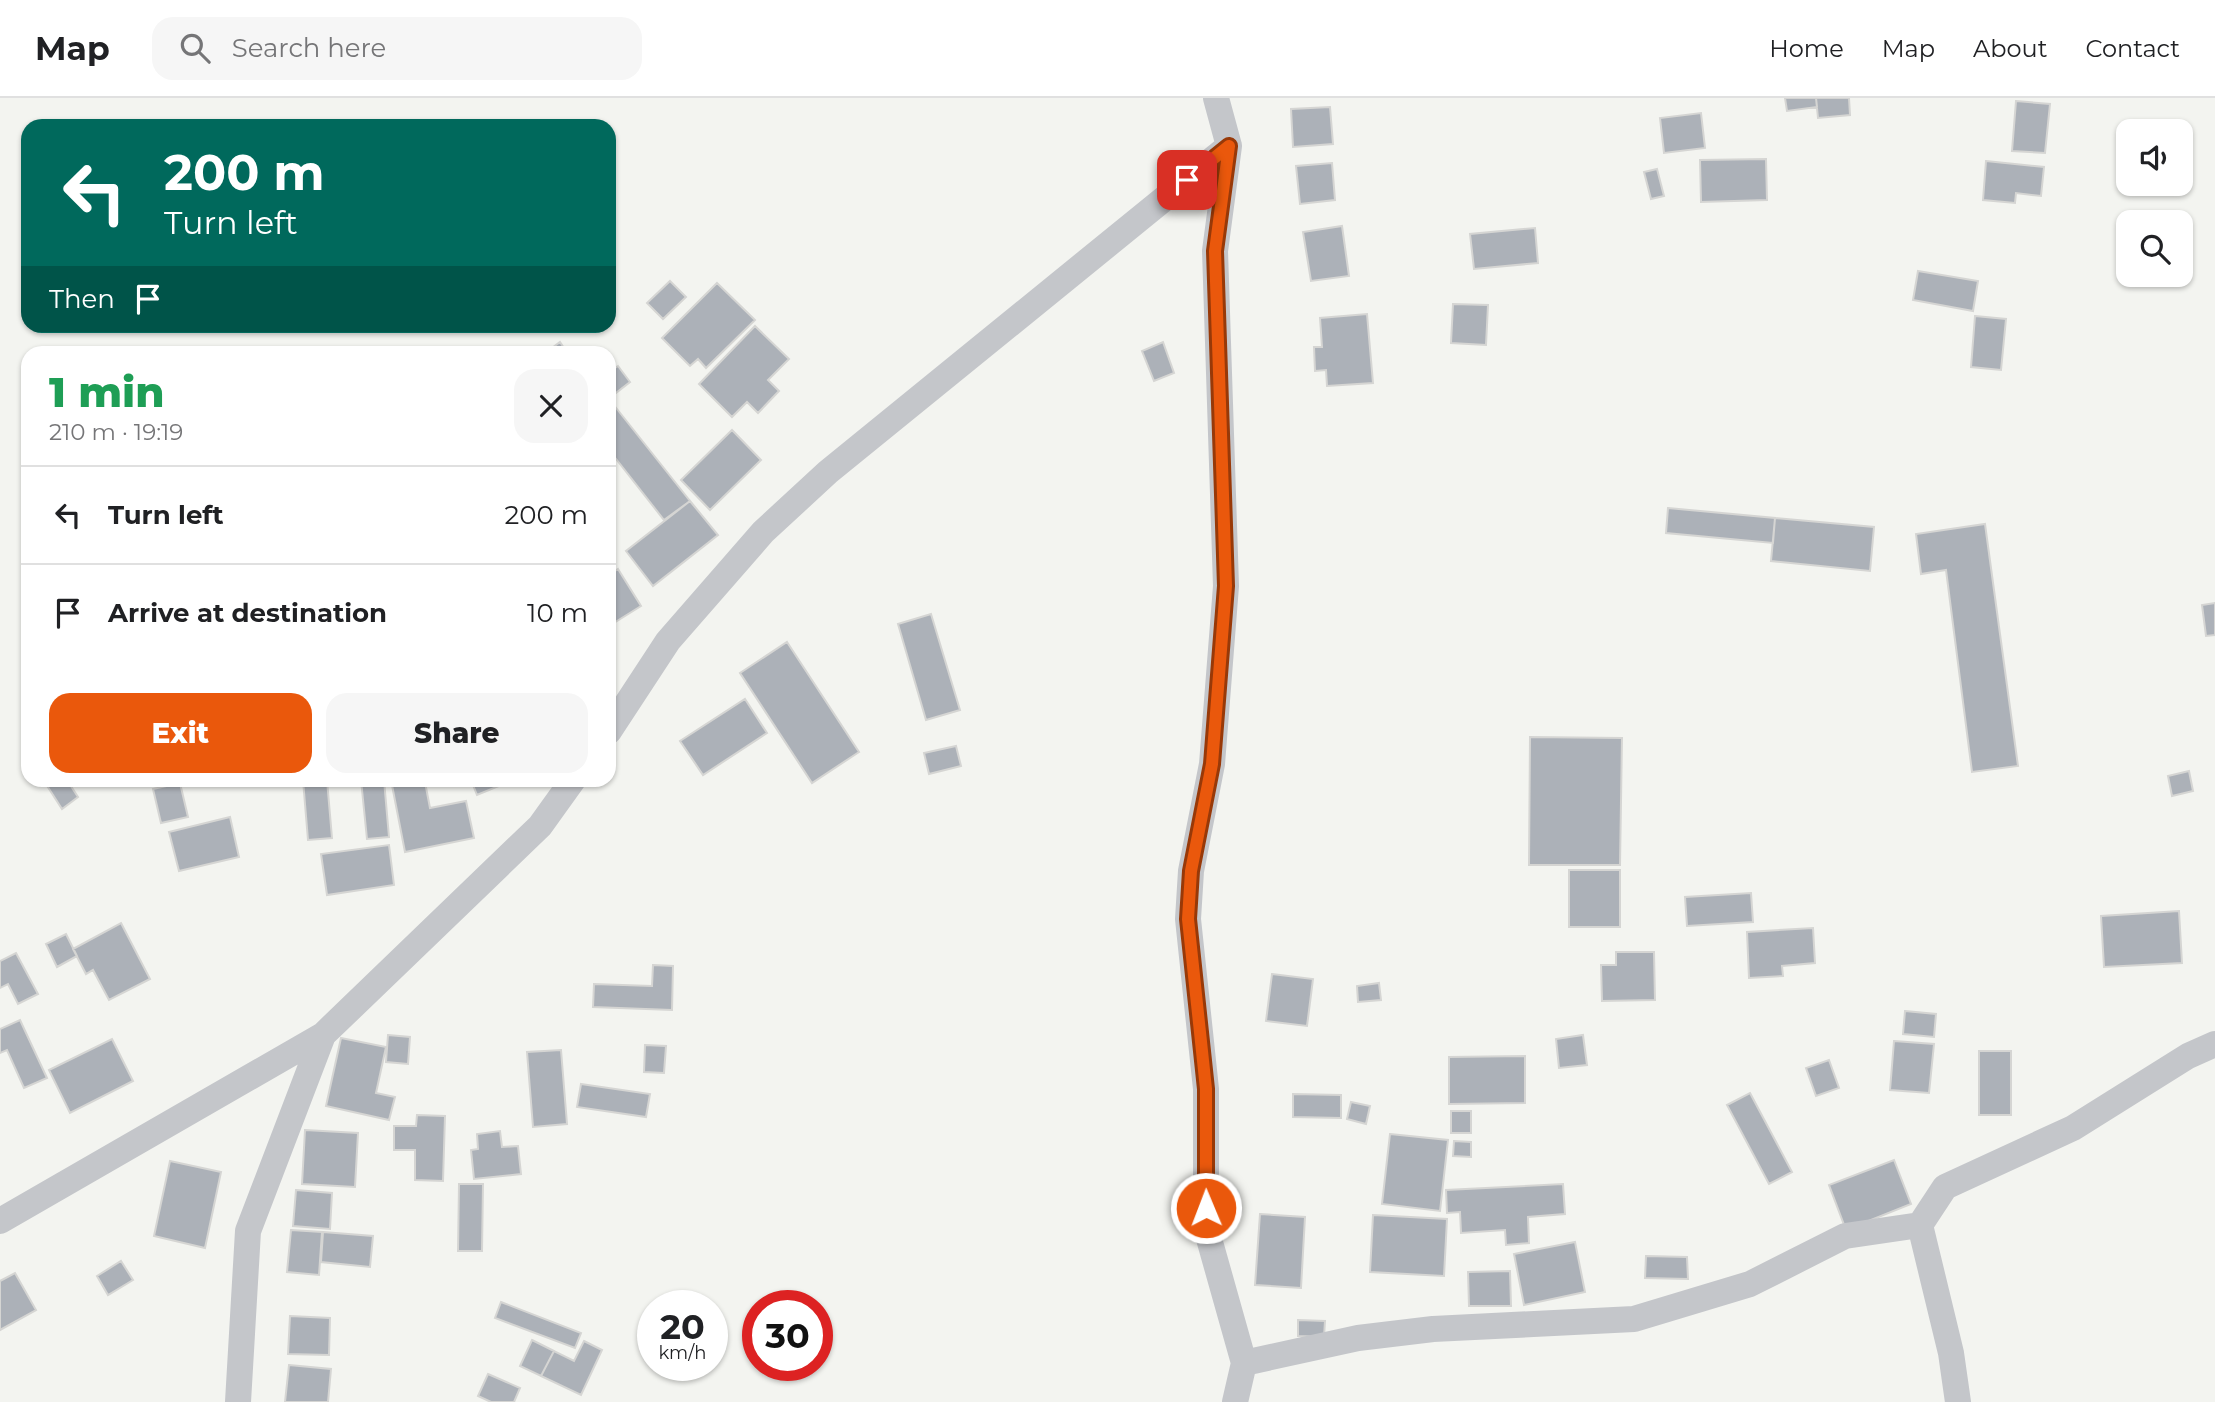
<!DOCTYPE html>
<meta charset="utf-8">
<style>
:root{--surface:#fff;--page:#f6f6f6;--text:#202124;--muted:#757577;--line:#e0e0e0;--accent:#ea580c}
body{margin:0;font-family:Montserrat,sans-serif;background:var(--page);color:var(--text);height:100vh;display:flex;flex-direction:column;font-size:26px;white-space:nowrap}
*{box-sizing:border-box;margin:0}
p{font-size:23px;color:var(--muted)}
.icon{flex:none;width:38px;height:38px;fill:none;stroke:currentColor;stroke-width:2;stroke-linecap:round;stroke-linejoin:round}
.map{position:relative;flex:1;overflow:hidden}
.panel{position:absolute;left:21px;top:248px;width:595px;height:441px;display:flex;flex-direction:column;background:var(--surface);border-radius:21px;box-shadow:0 2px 5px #0004}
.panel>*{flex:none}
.guide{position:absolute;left:21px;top:21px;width:595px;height:214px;border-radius:21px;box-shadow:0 2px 5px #0004;background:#00695c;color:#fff;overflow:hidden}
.tools{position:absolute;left:2116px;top:21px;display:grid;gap:14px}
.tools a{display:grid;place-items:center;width:77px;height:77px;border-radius:14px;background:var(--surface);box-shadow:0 2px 5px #0004;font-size:35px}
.speed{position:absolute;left:637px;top:1192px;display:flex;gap:14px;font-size:35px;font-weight:700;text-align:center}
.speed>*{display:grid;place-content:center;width:91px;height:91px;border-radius:50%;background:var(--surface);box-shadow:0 2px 5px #0004;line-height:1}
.speed small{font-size:18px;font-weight:400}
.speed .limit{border:10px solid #d22;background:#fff;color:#111}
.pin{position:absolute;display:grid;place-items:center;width:60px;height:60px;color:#fff;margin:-30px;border-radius:14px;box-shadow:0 4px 10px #0006}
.me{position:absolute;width:77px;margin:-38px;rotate:359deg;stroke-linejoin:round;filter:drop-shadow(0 0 5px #0008)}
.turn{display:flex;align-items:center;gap:24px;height:147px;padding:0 28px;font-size:32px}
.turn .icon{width:91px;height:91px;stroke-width:2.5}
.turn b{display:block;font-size:49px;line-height:60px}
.then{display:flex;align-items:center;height:66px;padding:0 28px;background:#0003;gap:14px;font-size:26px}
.round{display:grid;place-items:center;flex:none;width:74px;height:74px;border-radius:21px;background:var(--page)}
.overview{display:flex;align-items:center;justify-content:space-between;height:119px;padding:0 28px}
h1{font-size:42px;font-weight:800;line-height:52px;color:#1e9e55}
.button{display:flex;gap:14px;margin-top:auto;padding:14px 28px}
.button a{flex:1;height:80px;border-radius:21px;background:var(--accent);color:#fff;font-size:28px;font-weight:800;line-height:80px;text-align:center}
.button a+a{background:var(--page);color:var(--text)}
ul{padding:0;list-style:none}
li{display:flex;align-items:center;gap:21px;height:98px;padding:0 28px;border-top:2px solid var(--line)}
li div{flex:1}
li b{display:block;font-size:26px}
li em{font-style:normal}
header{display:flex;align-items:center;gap:42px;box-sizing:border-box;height:98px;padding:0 35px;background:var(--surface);border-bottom:2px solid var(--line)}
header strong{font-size:33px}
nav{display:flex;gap:38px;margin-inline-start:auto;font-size:24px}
.search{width:490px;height:63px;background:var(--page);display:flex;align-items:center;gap:18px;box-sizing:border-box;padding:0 24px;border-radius:21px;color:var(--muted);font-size:26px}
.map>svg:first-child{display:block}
.building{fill:#acb1b8;stroke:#d5d5d3;stroke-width:2}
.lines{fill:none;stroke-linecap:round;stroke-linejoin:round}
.street{stroke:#c4c6ca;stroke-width:26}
.route-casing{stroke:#983908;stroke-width:18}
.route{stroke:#ea580c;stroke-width:12}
</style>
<header>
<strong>Map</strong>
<div class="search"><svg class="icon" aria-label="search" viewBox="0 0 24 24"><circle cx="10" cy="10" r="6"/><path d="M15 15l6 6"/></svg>Search here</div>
<nav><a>Home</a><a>Map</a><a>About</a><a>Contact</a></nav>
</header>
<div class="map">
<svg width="2215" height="1304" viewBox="0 0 2215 1304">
<rect width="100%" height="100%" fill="#f3f4f0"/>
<path class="building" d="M 1785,0 L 1816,0 L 1817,9 L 1787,13 Z
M 1816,0 L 1849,0 L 1850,17 L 1818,20 Z
M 2016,3 L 2050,6 L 2045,55 L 2012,53 Z
M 1330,9 L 1333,46 L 1293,49 L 1291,11 Z
M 1701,15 L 1705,50 L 1664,55 L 1660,20 Z
M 1766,61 L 1767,102 L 1701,104 L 1700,62 Z
M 1986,63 L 2044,69 L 2041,98 L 2016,95 L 2015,105 L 1983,102 Z
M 1332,65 L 1335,102 L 1300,106 L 1296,68 Z
M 1657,71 L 1664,98 L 1651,101 L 1644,74 Z
M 1342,128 L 1349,178 L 1311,183 L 1303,134 Z
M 1535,130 L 1538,165 L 1474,171 L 1470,136 Z
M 1918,173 L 1978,183 L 1973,213 L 1913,202 Z
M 670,183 L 686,199 L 663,221 L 647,205 Z
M 717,185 L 755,222 L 706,270 L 698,261 L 690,268 L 662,240 Z
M 1453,206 L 1488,207 L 1486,247 L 1451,245 Z
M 1367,216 L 1373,285 L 1327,288 L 1326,272 L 1315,273 L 1314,249 L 1322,249 L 1320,220 Z
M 1975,218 L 2006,221 L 2001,272 L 1971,269 Z
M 755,228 L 789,261 L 768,282 L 779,293 L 758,315 L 747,304 L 732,319 L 699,286 Z
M 560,244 L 568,256 L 544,256 Z
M 1163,244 L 1174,275 L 1154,283 L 1142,253 Z
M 618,268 L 630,284 L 612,298 L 609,294 L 609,274 Z
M 609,301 L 690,403 L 664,422 L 609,352 Z
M 732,332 L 761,362 L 710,412 L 681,382 Z
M 690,403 L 718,437 L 653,488 L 626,453 Z
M 1668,410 L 1775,420 L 1773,445 L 1666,435 Z
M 1775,420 L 1874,429 L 1870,473 L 1771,463 Z
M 1985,426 L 2018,668 L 1972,674 L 1946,472 L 1921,476 L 1916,436 Z
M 618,471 L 641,508 L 609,528 L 609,477 Z
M 2215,505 L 2215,537 L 2206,538 L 2202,507 Z
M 931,516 L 960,612 L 926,622 L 898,526 Z
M 787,544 L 859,654 L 812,685 L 740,575 Z
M 745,601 L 767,635 L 703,677 L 680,643 Z
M 1530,639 L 1622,640 L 1620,767 L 1529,767 Z
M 956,648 L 961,668 L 929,676 L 924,655 Z
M 2189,673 L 2193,693 L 2172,698 L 2168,678 Z
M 67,682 L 78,699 L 62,711 L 44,683 Z
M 303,682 L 327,682 L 332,740 L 308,742 Z
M 361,682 L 384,682 L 389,739 L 367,741 Z
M 391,682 L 425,684 L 430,710 L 466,703 L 474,740 L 405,754 Z
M 471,682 L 510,682 L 511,683 L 477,697 Z
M 180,685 L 188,719 L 161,725 L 153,691 Z
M 230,719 L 239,759 L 179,773 L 169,734 Z
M 389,747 L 394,787 L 327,797 L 321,756 Z
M 1569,772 L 1620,772 L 1620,829 L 1569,829 Z
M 1751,795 L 1753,824 L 1687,828 L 1685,799 Z
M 2179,813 L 2182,865 L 2104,869 L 2101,818 Z
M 121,825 L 150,881 L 109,902 L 93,872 L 86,876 L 73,851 Z
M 1813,830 L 1815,865 L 1782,868 L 1783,878 L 1749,880 L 1747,834 Z
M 66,836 L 77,858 L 57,869 L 46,846 Z
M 1616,854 L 1654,854 L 1655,902 L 1602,903 L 1601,867 L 1616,867 Z
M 16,855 L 38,896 L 18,906 L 8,886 L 0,890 L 0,863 Z
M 653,867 L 673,868 L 672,912 L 593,909 L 594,886 L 652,888 Z
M 1272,876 L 1313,881 L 1307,928 L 1266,923 Z
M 1379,885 L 1381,902 L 1358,904 L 1357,888 Z
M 1905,913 L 1936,916 L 1934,939 L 1903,936 Z
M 20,922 L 47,980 L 24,990 L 7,952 L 0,955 L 0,931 Z
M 388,937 L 410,939 L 408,966 L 386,964 Z
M 1583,937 L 1587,967 L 1559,970 L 1556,941 Z
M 341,940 L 386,949 L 376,995 L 395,999 L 389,1022 L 326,1008 Z
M 112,941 L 133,983 L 70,1015 L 49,972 Z
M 1894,943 L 1934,946 L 1929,995 L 1890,992 Z
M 645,947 L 666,948 L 664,975 L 644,974 Z
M 561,952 L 567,1026 L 533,1029 L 527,954 Z
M 1979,953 L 2011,953 L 2011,1017 L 1979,1017 Z
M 1525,958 L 1525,1005 L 1449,1006 L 1449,959 Z
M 1829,962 L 1839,990 L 1816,998 L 1806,970 Z
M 581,986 L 650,996 L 646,1019 L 577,1009 Z
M 1750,995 L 1792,1074 L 1769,1086 L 1727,1007 Z
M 1293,996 L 1341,997 L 1341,1020 L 1293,1019 Z
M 1351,1004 L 1370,1008 L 1366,1026 L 1347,1021 Z
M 1451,1013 L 1471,1013 L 1471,1035 L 1451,1035 Z
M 417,1017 L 445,1018 L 443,1083 L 415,1082 L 415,1052 L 394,1052 L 394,1028 L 416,1028 Z
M 305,1032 L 358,1035 L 355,1089 L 302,1086 Z
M 500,1033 L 502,1049 L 518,1048 L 521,1076 L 474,1081 L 471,1052 L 478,1051 L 477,1036 Z
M 1390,1036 L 1448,1042 L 1440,1113 L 1382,1106 Z
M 1454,1043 L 1471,1044 L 1471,1059 L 1453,1058 Z
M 1894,1062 L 1911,1106 L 1846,1132 L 1829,1087 Z
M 170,1063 L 221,1074 L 205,1150 L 154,1138 Z
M 459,1086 L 483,1086 L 482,1153 L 458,1153 Z
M 1563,1086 L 1565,1116 L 1528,1119 L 1529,1145 L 1506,1147 L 1505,1132 L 1461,1135 L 1460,1114 L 1447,1115 L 1446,1092 Z
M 296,1092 L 332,1095 L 330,1131 L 293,1128 Z
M 1260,1116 L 1305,1119 L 1301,1190 L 1255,1187 Z
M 1373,1117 L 1447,1121 L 1444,1178 L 1370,1174 Z
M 291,1132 L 322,1134 L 319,1177 L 287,1174 Z
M 323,1134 L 373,1138 L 370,1169 L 321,1164 Z
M 1575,1144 L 1585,1194 L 1524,1207 L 1514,1156 Z
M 1646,1158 L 1687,1159 L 1688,1181 L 1645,1180 Z
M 121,1163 L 133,1182 L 108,1197 L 97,1178 Z
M 1510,1173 L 1511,1208 L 1469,1208 L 1468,1174 Z
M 15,1175 L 36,1212 L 0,1232 L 0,1183 Z
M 501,1204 L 581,1235 L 575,1250 L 495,1220 Z
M 290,1218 L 330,1220 L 329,1257 L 288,1256 Z
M 1298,1222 L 1325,1223 L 1324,1239 L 1298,1238 Z
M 532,1242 L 554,1253 L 541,1278 L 520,1268 Z
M 584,1243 L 602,1252 L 581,1297 L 541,1278 L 554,1253 L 574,1263 Z
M 289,1267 L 331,1271 L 328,1304 L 285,1304 Z
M 488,1276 L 520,1290 L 514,1304 L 491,1304 L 478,1298 Z"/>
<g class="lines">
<path class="street" d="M 1216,0 L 1229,48 L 1215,153 L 1226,488 L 1212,666 L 1191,773 L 1188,821 L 1206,991 L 1206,1130 L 1244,1265 L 1235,1304
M 609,633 L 668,543 L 763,434 L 828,374 L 1229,48
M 0,1123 L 323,937
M 1920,1127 L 1951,1255 L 1958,1304
M 1244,1265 L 1358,1240 L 1433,1231 L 1634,1221 L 1750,1186 L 1845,1138 L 1920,1127 L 1945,1089 L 2073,1030 L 2188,958 L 2215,946
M 238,1304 L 248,1133 L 323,937 L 540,728 L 573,682"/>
</g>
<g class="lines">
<defs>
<path id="route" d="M 1187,82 L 1229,48 L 1215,153 L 1226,488 L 1212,666 L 1191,773 L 1188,821 L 1206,991 L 1206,1110"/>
</defs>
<use href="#route" class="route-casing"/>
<use href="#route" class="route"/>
</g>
</svg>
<div class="tools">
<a><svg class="icon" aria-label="sound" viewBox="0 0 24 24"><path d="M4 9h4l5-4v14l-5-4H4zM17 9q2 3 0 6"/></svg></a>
<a><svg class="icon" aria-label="search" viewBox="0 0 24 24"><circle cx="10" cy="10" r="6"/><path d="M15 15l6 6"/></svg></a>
</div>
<div class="speed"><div>20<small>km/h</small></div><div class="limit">30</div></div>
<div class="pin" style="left:1187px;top:82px;background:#d93025"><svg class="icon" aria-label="arrive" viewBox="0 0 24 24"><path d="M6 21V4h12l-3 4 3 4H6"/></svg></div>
<svg class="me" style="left:1206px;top:1110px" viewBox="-20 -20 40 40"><circle r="17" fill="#ea580c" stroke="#fff" stroke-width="3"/><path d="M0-11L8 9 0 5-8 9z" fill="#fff"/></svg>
<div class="guide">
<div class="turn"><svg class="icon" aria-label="left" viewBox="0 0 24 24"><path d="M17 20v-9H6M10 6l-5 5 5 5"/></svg><div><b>200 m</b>Turn left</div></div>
<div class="then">Then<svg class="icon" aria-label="arrive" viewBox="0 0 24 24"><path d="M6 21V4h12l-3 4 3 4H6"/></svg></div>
</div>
<section class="panel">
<div class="overview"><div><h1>1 min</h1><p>210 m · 19:19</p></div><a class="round"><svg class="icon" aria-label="close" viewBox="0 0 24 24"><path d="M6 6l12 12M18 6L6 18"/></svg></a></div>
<ul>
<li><svg class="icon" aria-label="left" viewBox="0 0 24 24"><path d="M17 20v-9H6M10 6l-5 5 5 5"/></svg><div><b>Turn left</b></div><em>200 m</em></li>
<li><svg class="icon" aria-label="arrive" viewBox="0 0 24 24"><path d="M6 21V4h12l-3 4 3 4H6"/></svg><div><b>Arrive at destination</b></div><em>10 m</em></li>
</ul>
<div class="button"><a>Exit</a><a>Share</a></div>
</section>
</div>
